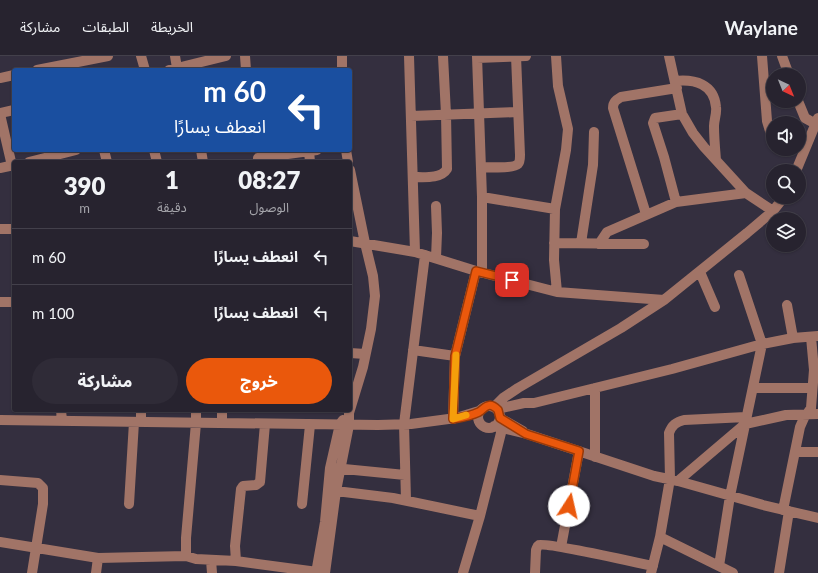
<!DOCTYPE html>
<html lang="ar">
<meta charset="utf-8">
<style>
:root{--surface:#27232f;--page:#2f2b37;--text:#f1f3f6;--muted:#a4a4aa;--line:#43404b;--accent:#ea580c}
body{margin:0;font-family:Lato,"Noto Sans Arabic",sans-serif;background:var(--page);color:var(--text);direction:rtl;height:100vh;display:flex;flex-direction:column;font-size:15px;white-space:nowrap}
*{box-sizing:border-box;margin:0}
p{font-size:13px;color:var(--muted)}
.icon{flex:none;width:22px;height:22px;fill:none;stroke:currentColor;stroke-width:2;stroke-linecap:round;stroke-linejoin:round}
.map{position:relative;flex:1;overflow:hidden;direction:ltr}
.sheet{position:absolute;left:12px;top:104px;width:340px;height:252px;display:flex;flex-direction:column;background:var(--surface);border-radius:4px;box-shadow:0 1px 3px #0004,0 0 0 1px var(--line);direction:rtl}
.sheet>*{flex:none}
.hud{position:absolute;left:12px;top:12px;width:340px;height:84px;border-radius:4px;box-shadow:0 1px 3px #0004,0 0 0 1px var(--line);direction:rtl;background:#1a4fa0;color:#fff;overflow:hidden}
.needle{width:26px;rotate:137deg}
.controls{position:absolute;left:766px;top:12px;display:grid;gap:8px}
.controls a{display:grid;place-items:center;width:40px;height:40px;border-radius:50%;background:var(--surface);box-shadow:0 1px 3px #0004,0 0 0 1px var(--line);font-size:20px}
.pin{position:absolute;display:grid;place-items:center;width:34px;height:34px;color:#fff;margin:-17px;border-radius:8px;box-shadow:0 2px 6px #0006}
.me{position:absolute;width:44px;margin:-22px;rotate:10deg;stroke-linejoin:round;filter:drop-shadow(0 0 3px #0008)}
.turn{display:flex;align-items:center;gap:14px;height:84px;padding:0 20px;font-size:18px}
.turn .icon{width:52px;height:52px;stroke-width:2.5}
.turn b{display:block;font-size:28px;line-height:34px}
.eta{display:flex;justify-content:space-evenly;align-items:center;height:68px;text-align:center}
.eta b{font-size:24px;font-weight:800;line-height:28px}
.button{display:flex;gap:8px;margin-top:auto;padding:8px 20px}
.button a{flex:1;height:46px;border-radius:24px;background:var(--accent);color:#fff;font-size:16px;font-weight:800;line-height:46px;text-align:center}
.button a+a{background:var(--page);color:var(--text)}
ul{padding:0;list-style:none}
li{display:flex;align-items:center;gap:12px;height:56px;padding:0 20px;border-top:1px solid var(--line)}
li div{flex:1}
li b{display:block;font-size:15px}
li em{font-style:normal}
header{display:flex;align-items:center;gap:24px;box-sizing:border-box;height:56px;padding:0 20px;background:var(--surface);border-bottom:1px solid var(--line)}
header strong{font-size:19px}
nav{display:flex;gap:22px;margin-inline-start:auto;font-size:14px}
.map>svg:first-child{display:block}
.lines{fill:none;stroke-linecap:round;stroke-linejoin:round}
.minor{stroke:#a17467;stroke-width:10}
.route-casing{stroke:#983908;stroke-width:10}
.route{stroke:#ea580c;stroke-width:7}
.slow{stroke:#f59e0b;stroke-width:7}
</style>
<header>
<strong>Waylane</strong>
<nav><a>الخريطة</a><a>الطبقات</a><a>مشاركة</a></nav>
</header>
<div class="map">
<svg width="818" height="517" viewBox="0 0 818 517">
<rect width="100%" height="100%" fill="#342f3f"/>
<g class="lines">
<path class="minor" d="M 141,0 L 145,14
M 175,0 L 177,12
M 245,0 L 246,14
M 409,0 L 415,196
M 477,0 L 482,141 L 482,217
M 556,0 L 558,30 L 568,73 L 566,94 L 555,153 L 554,204 L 557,236
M 669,0 L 682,58 L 693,77 L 704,91 L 746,137 L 773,155
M 762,0 L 767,65 L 770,75 L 773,76
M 782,0 L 789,19
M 477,2 L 526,0
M 37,14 L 108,0
M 169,14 L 226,0
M 342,14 L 342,0
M 0,22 L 14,19
M 675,25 C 695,23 714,28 716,51 C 717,57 714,64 714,70 C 714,81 715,92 716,104
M 798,45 L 805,62 L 816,68
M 0,57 L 14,54
M 0,58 L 12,110
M 411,60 L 518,56
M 799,82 L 809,84
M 104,94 L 107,106
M 154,94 L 157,106
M 201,94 L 203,106
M 346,94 L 348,106
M 309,95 L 310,106
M 258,102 L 317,94
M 29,106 L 76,94
M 481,111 C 488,111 513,113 518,108 C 520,106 520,102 520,99 L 516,0
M 0,112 L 14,109
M 796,115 L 818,62
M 413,121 C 424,121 441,123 447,113 L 446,58 L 443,0
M 482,141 L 555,153
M 676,146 L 664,101 L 653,67 L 655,62 L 682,58
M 436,150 L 437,177 L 436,202
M 646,158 L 613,52 C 613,46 616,44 621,41 L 677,32
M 0,173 L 14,173
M 350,185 L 415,196 L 476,215 L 557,236 L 664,244
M 554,187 L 644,188
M 581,187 L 593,109 L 594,76
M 599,188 L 607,176 L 676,146 L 746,137
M 700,216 L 715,251
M 0,246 L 14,246
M 787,249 L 793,282
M 413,294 L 455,300
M 350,297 L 365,298
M 753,332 L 812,332
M478 361a11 11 0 1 1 22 0a11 11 0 1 1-22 0Z
M 494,351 L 503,342 L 518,332 L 621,272 L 664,244 L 747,177 L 773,155 L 784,141
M 497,353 L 524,347 L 534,347 L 672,313 L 762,288 L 793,282 L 818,280
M 61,354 L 62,365
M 141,354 L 141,366
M 222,354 L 222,367
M 500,362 L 523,375
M 453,363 L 455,300 L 476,215
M 0,364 L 378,369 L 411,368 L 456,362 L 479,355
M 494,370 L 527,378 L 654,420 L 678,425 L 763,449 L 818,462
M 796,396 L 818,396
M 595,401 L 595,332
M 334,412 L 405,419
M 0,424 L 38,427 L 43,432 L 43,448 L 32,517
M 678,425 L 745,368 L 786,359 L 818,358
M 336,435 L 393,442 L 480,460 L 502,373
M 406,444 L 404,368 L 425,199
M 129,448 L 134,366
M 302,448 L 310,369
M 783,454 L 800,371 L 804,362 L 811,352 L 814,314 L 811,281
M 660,481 L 733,517
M 0,486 L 98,502 L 186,500 L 196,503 L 236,505 L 325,517
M 561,491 L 579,395
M 186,500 L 186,482 L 196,367 L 196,354
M 211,504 L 212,517
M 236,505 L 235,490 L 241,433 L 243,430 L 256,429 L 260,426 L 265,368
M 719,510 L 730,440 L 762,288 L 739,219
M 96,517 L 98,502
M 316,517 L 325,466 L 330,412 L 340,368 L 343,364
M 325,517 L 336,435 L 349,369 L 349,357 L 363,311 L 371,273 L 375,240 L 373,220 L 365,187 L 350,114
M 463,517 L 480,460
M 535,517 L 536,494 C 537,492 537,490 539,489 C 547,486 638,507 653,510
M 651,517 L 660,481 L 670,423 L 669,377 C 672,369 676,366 684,364 L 746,361
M 779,517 L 789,455"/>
</g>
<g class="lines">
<defs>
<path id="route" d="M 512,224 L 476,215 L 455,300 L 453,363 C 459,362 473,359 479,356 C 486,351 489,345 498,354 L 500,362 L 526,378 L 579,395 L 569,450"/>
</defs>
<use href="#route" class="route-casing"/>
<use href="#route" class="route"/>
<path class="slow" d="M 456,299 L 453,363 L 466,359"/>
</g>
</svg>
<div class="controls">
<a><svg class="needle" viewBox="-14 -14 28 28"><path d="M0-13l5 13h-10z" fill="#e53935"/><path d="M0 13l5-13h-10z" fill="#a4a4aa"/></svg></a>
<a><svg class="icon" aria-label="sound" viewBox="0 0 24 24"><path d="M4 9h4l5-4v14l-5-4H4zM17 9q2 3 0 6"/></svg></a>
<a><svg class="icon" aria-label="search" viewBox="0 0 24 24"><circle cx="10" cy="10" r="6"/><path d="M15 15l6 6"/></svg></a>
<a><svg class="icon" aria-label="layers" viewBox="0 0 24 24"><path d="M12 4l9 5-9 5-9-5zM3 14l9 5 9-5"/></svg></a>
</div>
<div class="pin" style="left:512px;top:224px;background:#d93025"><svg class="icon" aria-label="arrive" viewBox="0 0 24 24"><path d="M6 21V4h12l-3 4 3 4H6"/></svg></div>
<svg class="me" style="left:569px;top:450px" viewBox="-20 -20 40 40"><circle r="19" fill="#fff"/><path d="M0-13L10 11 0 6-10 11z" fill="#ea580c"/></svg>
<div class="hud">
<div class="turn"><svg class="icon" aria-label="left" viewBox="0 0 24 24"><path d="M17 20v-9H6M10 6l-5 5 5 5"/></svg><div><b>60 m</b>انعطف يسارًا</div></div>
</div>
<section class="sheet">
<div class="eta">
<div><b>08:27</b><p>الوصول</p></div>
<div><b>1</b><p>دقيقة</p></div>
<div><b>390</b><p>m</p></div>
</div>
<ul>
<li><svg class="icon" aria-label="left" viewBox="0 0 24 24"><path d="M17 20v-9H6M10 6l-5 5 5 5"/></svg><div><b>انعطف يسارًا</b></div><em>60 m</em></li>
<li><svg class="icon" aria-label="left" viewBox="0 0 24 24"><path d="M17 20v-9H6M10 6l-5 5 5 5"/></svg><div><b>انعطف يسارًا</b></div><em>100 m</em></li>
</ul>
<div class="button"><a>خروج</a><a>مشاركة</a></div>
</section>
</div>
